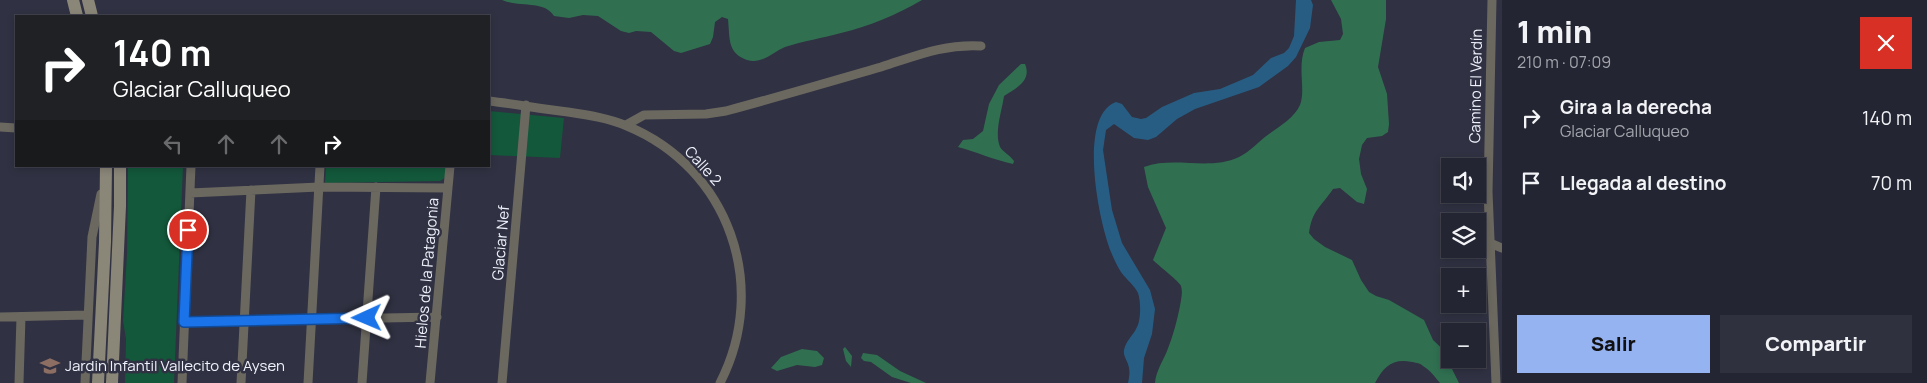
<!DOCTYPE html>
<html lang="es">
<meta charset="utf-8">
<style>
:root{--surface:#242532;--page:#30313e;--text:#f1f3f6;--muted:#a3a5ac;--line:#41424d;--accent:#95b2f1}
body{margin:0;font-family:Manrope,sans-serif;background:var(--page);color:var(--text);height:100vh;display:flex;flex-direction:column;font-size:19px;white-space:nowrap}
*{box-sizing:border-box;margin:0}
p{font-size:16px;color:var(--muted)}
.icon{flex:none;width:28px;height:28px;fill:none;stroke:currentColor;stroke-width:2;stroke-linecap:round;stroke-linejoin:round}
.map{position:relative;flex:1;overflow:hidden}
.sheet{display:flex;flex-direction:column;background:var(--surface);width:425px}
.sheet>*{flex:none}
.hud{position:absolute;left:15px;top:15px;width:475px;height:152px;border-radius:0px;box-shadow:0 2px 8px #0003,0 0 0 1px var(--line);background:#202124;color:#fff;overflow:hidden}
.fabs{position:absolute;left:1441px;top:158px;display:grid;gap:10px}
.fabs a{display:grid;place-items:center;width:45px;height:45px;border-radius:0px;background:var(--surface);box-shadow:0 2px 8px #0003,0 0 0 1px var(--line);font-size:25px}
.pin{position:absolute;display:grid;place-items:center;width:42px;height:42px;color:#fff;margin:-21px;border:2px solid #fff;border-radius:50%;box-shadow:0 1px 5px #0007}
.me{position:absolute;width:55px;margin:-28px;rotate:269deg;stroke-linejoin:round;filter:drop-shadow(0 0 4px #0008)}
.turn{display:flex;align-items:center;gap:18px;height:105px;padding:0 15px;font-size:22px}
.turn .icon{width:65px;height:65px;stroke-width:2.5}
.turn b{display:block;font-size:35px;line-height:42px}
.lanes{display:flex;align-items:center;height:48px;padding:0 15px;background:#0003;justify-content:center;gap:25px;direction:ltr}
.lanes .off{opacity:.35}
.round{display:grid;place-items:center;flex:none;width:52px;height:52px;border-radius:0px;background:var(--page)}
.overview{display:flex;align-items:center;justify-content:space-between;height:85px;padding:0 15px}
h1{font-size:30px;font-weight:800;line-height:38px}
.action{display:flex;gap:10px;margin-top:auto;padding:10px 15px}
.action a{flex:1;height:58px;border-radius:0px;background:var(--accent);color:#111;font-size:20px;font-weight:800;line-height:58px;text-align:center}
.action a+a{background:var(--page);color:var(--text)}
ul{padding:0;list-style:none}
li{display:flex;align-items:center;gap:15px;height:65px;padding:0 15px}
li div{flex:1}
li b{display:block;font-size:19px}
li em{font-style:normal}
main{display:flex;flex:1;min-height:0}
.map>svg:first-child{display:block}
.green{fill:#13583a}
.forest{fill:#307051}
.water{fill:#285d83}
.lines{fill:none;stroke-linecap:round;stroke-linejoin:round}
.street{stroke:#6b6860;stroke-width:9}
.secondary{stroke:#8a8678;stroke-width:12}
.route-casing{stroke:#114b97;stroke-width:12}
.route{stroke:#1a73e8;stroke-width:9}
.labels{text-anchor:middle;stroke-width:5;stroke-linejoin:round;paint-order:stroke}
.street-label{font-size:15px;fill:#eff1fc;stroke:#303142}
.poi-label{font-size:15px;fill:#eff1fc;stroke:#303142;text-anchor:start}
</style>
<main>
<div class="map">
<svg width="1502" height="383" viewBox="0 0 1502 383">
<rect width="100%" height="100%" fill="#303142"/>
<path class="green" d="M 489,111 L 564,118 L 560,158 L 489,155 Z
M 128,166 L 183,166 L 174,383 L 125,383 L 126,339 L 123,321 L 127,254 Z
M 326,166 L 447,166 L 446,177 L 440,181 L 325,183 Z"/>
<path class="forest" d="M 502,0 L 922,0 C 896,15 870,26 841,33 C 823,38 803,41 785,47 C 773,52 761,65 747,60 C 727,53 730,38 728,19 L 722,17 L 715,22 L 713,37 L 710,44 L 681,53 L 674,51 L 651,32 L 636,31 L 629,33 L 621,31 L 598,16 L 583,15 L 569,18 L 554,16 C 544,0 520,8 502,0 Z
M 1331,0 L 1386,0 L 1386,19 L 1378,67 L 1387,94 L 1389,124 L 1388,132 L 1382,136 L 1367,138 L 1362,145 L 1359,159 L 1361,174 L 1367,189 L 1364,204 L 1357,202 L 1340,188 L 1333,189 C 1321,207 1312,210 1309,233 L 1314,239 L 1325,247 L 1352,260 L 1361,280 L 1369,292 L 1376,296 L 1389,300 L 1424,320 L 1433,340 L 1449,355 L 1452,369 L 1459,383 L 1440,383 C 1435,377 1430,370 1423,366 C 1420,363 1417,363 1412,362 C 1393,358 1384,366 1375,383 L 1155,383 C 1156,371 1163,361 1167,351 C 1173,336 1177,321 1180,306 C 1181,300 1183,292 1181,286 C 1180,282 1159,266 1153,260 L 1166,228 L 1148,187 L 1144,167 C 1174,156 1210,171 1239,157 C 1250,152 1259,141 1269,134 C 1279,127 1295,117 1300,105 C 1306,89 1297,68 1305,48 L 1319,42 L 1340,40 L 1343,34 L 1341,19 Z
M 1021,64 L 1025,64 C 1032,81 1016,88 1004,96 C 1002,111 994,132 1000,147 C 1003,152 1010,155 1014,161 L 1013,164 C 994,160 977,152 958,147 L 963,140 L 973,139 L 983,131 L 989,104 L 999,85 Z
M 845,347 L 852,356 L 851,367 L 846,361 L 843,349 Z
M 802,349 L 817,351 L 824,358 L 822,365 L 815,367 L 797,365 L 777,371 L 771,368 L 781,357 Z
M 863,353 L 877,355 L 900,371 L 926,383 L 911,383 L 892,377 L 871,362 L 864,361 L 861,358 Z"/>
<path class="water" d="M 1296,0 L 1311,0 L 1313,5 L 1310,28 L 1296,57 L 1288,66 L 1259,87 L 1195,109 L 1177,119 L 1156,137 L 1148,140 L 1134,138 L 1114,124 L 1106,130 L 1103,150 L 1112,210 L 1122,243 L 1150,290 L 1155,309 L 1152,334 L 1144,358 L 1142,383 L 1128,383 C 1129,378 1130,373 1129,368 C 1128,361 1123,357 1124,350 C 1126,340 1133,336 1137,327 C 1141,320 1141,301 1138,293 C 1135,286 1126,279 1121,272 C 1117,266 1114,259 1111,252 C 1099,223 1077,116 1116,102 L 1122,104 L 1132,117 L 1141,119 L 1146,118 L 1162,107 L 1194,93 L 1220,89 L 1253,75 L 1271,58 L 1284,53 L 1289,48 L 1294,36 Z"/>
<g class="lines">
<path class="street" d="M 1492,0 L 1488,192 L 1496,383
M 489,101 C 515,104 541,109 568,112 C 588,115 608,118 627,126 C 729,168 770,286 720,383
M 626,125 L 644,115 L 706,114 L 726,111 C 778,97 829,82 881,67 C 916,56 942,44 981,46
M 0,127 L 16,128
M 190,193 L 319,187 L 448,188
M 1490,243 L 1502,248
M 0,317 L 88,315
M 184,322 L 437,317
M 19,383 L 21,317
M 85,383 L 92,237 L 101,194
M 182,383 L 191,166
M 241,383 L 251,190
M 308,383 L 320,166
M 362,383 L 376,187
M 430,383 L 450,166
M 502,383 L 526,105"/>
<path class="secondary" d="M 73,0 L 77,16
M 88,0 L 92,16
M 98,383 L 105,242 L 106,166
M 112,383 L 120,206 L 120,166"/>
</g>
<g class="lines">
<defs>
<path id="route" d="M 188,230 L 184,322 L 367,318"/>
</defs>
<use href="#route" class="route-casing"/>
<use href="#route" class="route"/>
</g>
<defs>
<symbol id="school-bare" viewBox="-9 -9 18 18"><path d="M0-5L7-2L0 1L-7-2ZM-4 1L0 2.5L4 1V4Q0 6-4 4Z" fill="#8d6e63" stroke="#303142" stroke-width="2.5" paint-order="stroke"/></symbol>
</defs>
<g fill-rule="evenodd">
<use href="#school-bare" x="36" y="352" width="28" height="28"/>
</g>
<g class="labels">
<g class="street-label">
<text transform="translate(1476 86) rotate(-89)" y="5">Camino El Verdín</text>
<text transform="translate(703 166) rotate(48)" y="5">Calle 2</text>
<text transform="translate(501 243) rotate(-85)" y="5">Glaciar Nef</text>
<text transform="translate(427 273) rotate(-85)" y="5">Hielos de la Patagonia</text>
</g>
<g class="poi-label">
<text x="65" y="371">Jardin Infantil Vallecito de Aysen</text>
</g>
</g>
</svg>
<div class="fabs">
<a><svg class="icon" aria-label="sound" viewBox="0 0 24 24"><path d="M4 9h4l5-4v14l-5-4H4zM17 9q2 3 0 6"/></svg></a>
<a><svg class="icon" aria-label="layers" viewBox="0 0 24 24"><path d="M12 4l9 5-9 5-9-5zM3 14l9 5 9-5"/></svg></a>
<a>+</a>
<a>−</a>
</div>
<div class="pin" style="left:188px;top:230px;background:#d93025"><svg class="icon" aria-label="arrive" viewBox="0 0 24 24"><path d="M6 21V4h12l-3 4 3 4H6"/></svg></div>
<svg class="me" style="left:367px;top:318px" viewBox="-20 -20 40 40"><path d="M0-17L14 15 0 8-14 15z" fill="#1a73e8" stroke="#fff" stroke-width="4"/></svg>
<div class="hud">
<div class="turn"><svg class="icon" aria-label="right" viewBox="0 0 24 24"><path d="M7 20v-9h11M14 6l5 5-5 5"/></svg><div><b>140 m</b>Glaciar Calluqueo</div></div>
<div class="lanes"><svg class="icon off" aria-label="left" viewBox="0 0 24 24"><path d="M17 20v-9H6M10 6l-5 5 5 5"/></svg><svg class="icon off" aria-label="ahead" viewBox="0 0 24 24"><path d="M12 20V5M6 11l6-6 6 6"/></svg><svg class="icon off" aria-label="ahead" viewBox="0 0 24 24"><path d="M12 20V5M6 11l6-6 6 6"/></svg><svg class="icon" aria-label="right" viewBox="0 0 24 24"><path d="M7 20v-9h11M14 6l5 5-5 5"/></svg></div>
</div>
</div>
<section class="sheet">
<div class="overview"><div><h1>1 min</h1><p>210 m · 07:09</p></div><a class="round" style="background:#d93025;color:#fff"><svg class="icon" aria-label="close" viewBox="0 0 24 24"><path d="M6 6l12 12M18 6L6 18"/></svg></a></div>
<ul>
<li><svg class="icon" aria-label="right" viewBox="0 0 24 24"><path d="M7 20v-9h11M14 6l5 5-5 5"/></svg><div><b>Gira a la derecha</b><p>Glaciar Calluqueo</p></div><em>140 m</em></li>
<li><svg class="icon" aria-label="arrive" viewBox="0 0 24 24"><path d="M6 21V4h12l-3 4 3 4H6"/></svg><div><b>Llegada al destino</b></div><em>70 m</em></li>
</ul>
<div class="action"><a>Salir</a><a>Compartir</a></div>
</section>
</main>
